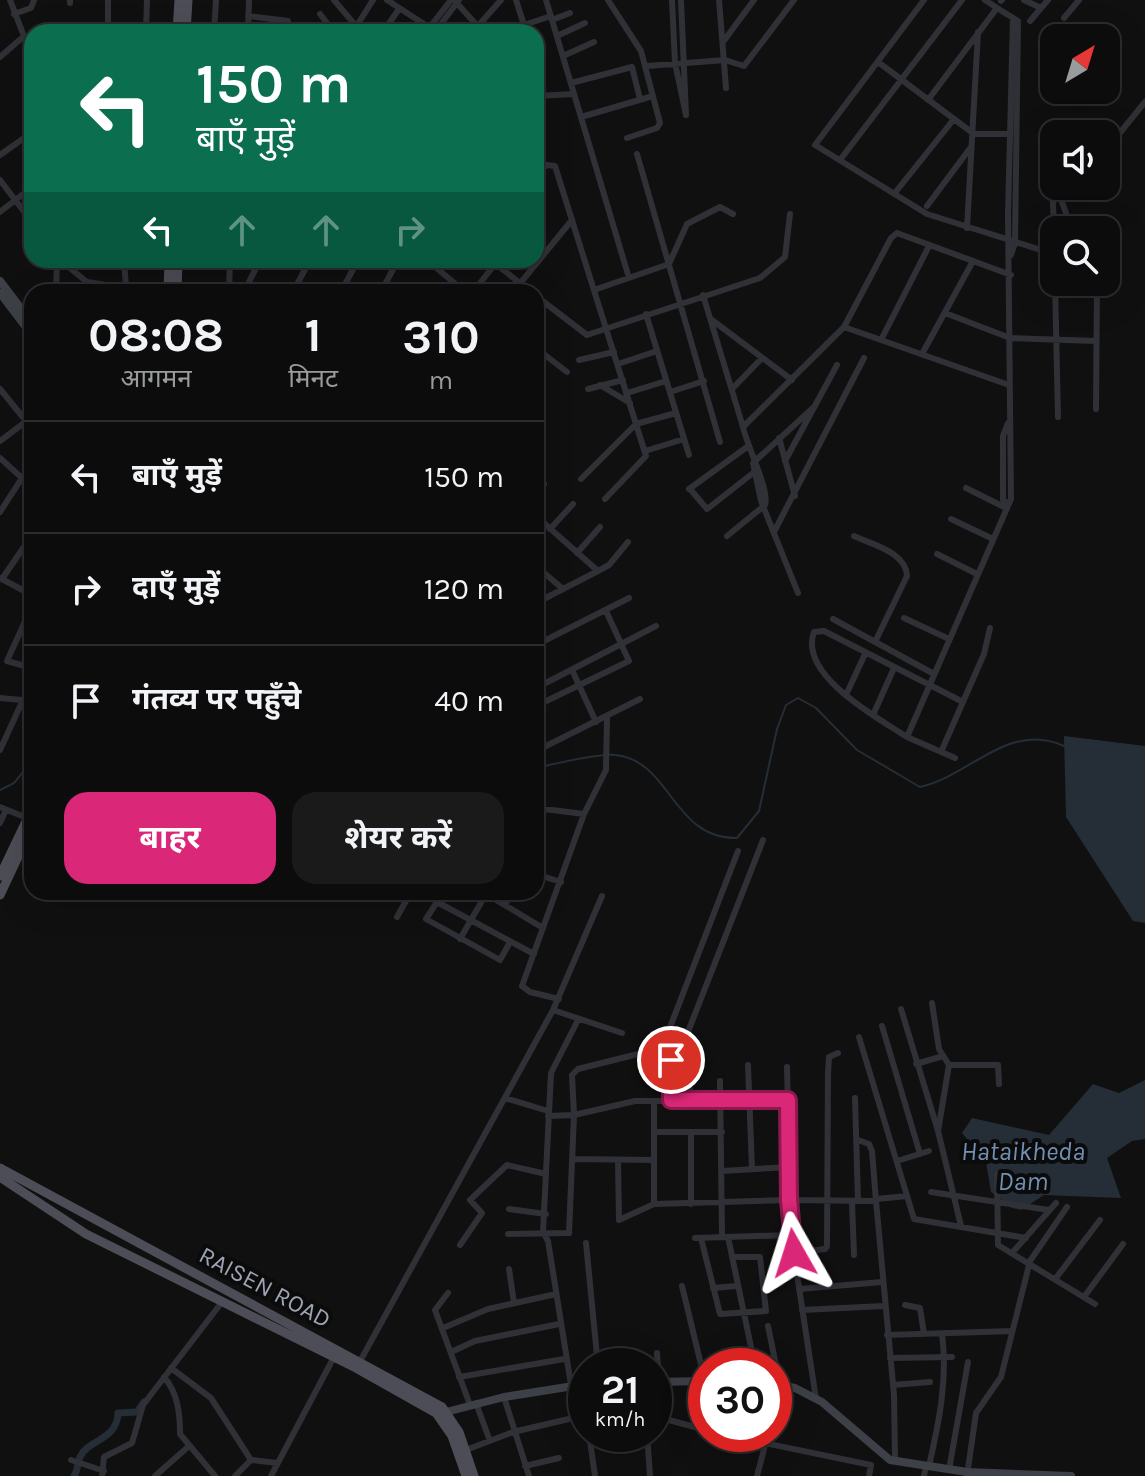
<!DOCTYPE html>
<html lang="hi">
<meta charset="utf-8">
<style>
:root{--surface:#0c0c0d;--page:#1a1a1b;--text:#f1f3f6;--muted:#9a9b9d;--line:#2c2c2e;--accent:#db2777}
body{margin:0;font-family:Karla,"Noto Sans Devanagari",sans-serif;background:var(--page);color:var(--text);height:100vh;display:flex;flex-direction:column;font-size:30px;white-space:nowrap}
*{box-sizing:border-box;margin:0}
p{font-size:26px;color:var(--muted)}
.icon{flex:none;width:44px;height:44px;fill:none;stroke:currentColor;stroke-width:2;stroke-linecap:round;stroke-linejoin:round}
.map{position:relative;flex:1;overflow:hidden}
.panel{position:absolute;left:24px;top:284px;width:520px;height:616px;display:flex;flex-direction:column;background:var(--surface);border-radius:24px;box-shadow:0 8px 32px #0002,0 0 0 2px var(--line)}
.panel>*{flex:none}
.top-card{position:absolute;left:24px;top:24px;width:520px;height:244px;border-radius:24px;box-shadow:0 8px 32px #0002,0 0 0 2px var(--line);background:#0b6e4f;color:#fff;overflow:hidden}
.needle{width:52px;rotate:38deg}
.fabs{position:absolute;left:1040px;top:24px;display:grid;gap:16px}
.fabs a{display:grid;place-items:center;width:80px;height:80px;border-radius:16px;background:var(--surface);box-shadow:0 8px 32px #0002,0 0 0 2px var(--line);font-size:40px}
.speed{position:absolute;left:568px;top:1348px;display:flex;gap:16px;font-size:40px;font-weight:700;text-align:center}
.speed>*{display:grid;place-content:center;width:104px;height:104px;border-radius:50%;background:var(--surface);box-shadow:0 8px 32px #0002,0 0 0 2px var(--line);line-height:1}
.speed small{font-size:20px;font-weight:400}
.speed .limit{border:12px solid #d22;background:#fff;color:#111}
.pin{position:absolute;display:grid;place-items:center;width:68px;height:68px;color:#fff;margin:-34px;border:4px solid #fff;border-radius:50%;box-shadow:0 2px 8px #0007}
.me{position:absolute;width:88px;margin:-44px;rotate:354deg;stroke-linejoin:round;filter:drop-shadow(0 0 6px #0008)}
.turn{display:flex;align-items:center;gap:28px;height:168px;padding:0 40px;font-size:36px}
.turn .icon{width:104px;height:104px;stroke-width:2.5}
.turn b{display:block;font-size:56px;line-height:68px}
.lanes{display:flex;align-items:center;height:76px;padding:0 40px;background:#0003;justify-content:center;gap:40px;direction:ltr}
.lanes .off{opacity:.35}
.eta{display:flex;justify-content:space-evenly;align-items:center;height:136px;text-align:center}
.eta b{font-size:48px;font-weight:700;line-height:56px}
.primary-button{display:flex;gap:16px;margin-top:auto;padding:16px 40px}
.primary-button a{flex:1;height:92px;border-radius:24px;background:var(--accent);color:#fff;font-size:32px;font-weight:700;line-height:92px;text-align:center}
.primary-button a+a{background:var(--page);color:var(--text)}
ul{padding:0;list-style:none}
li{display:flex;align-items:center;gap:24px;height:112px;padding:0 40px;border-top:2px solid var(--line)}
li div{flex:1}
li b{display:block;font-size:30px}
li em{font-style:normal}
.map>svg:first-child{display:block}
.water{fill:#252d36}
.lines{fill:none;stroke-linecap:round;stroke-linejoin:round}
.stream{stroke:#252d36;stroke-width:2}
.canal{stroke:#252d36;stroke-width:7}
.street{stroke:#303137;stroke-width:6}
.secondary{stroke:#3e4047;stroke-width:8}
.primary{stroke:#4c4d56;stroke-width:9}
.route-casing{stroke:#8e194d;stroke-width:20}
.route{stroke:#db2777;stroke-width:14}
.labels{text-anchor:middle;stroke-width:8;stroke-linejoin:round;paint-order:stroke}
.street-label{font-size:24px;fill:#9fa4b4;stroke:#0b0b0c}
.water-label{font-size:26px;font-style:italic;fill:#7290b3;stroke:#0b0b0c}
</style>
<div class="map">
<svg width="1145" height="1476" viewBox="0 0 1145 1476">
<rect width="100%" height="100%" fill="#101011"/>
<path class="water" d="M 1064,736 L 1145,746 L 1145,923 L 1133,921 L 1066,817 Z
M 1145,1080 L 1145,1139 L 1132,1141 L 1107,1158 L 1121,1198 L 1044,1195 L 1021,1210 L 1012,1208 L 991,1192 L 986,1162 L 962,1133 L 972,1118 L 1049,1135 L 1093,1084 L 1119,1093 Z"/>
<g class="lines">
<path class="stream" d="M 536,768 C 554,764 599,753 615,755 C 671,760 672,839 737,838 L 759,811 L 777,729 L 786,705 L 798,698 L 816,708 L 857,750 L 920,787 C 972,775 1008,721 1064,746
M 0,790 L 14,783 L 32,761"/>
<path class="canal" d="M 74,1476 C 79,1469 76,1464 80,1457 C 88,1439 117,1441 118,1413 L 137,1412 L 144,1402"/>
<path class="street" d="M 10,0 L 32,57
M 108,0 L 108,32
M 334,0 L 361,32
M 387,0 L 430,28
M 454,0 L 483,32
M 546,0 L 629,278
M 608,0 L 641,51 L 660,123 L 657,128 L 627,138
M 672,0 L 675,63 L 686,115
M 681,0 L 686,115
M 719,0 L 726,88
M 924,0 L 815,145 L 927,214 L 1054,254
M 985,0 L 997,8
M 1024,0 L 1041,8
M 1001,1 L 1002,0
M 70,3 L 70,0
M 14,14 L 31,8 L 34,0
M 320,14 L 334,32
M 248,16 L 288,21 L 279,32
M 1064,18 L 1079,0
M 552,20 L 570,13
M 1030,21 L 1048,0
M 524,25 L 551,16
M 478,26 L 501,0
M 356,27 L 373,0
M 146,32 L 147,0
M 214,32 L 216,0
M 248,32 L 249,0
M 383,32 L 399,9
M 426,32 L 451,0
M 435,32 L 459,0
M 504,32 L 524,25 L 516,0
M 557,36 L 585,23
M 723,42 L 754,0
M 563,56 L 594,42
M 0,57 L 23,37
M 878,62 L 974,134 L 1010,134
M 647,66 L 725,60 L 744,66 L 794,0
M 571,83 L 632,67 L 640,99
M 536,96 L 574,94
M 928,100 L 997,8 L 1018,21 L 1015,243 L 1011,255
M 581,117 L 653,96
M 31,129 L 32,130
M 1106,150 L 1145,102
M 637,154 L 720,442
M 0,155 L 27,136
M 840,160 L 962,0
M 536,174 L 547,165 L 555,166 L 646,456 L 605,499
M 1052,178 L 1054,230
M 0,180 L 32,222
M 894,194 L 954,119
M 1068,196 L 1076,186
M 1062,202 L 1072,230
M 927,206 L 971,147
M 0,212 L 32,187
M 967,228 L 978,32
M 60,260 L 87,282 L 150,292
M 124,260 L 126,287
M 427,260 L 465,292
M 491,260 L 531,292
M 1055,282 L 1058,417
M 594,290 L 669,264 L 687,224 L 720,207 L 733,214
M 56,292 L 57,260
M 229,292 L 230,260
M 244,292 L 260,260
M 293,292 L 310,260
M 341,292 L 358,260
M 381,292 L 398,260
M 473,292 L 495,264
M 513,292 L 572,220
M 703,295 L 743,427 L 844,327 L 891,238 L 897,233 L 1011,275
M 536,296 L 587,335 L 760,278 L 785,257 L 790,214
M 945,313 L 1010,338 L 1096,341
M 646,314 L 689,455
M 712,320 L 792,380
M 844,327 L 1009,385
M 881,340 L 929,246
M 536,348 L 567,372
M 922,354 L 973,261
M 579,360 L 614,352
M 618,364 L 657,351
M 600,385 L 630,403
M 0,389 L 26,421
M 588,389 L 623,380
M 732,389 L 762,358
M 670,392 L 704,381
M 627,393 L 666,381
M 1096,409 L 1097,282
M 779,438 L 795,496
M 0,441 L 32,417
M 645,451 L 684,439
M 0,458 L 22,478 L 0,512
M 785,461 L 837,365
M 581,479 L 636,424 L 676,413
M 966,488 L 1006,508
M 689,489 L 747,447
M 690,489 L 707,509 L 753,473
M 536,493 L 544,484
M 1008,504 L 1003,500 L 1003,436 L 1008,423
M 536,516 L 598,571 L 536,603
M 951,519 L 993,539
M 550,529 L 573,504
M 775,530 L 864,358
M 727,536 L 765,505 C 770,491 747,446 743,427
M 854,536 C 873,545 906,552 907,576 L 875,642
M 577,553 L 600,527
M 937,554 L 977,574
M 536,566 L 563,589
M 598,571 L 609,565 L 628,542
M 0,578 L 32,595
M 2,579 L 32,535
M 798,593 L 761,501 L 753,463 L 815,406
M 32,606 L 7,661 L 32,668
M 904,618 L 949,639
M 833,619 L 934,674
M 536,645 L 629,598
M 572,670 L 596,722
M 536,688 L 656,626
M 846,695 L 865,654
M 0,698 L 32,701
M 536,706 L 629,661 L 606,611
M 873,715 L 894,668
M 907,737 C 878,718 798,675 814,632 L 824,631 L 963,702
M 0,750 L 23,700
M 536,751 L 640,699
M 941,752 L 984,654 L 990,628
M 955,758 L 907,737 L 1011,499 L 1008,214 L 1013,18
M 0,807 L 27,818
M 536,808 L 584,814
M 0,823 L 6,810
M 536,832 L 543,808
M 536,874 L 561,882
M 483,892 L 543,928
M 372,898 L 376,892
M 505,905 L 512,892
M 397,917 L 411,892
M 460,939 L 486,894
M 509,944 L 500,960 L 426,919 L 437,902 L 534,954
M 559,999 L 530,992 L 522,986 L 584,814 L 606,770 L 607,718
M 932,1003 L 939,1049 L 949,1065
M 901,1009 L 938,1131 L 961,1226
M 553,1010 L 622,1033
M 882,1026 L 920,1154
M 859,1037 L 914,1219 L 1026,1238
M 662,1048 L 738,851
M 671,1060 L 671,1100
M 916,1064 L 943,1056
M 748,1065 L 752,1169
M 687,1067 L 691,1100
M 787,1067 L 791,1235 L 816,1399
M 720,1081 L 722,1236
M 505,1098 L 548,1111
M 855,1098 L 858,1201
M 654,1101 L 654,1204 L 789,1200 L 876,1201 L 894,1395 L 895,1460
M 548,1116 L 574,1115 L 635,1101 L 788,1100
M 938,1131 L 949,1065 L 998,1065 L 999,1084
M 655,1132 L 722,1132
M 691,1132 L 691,1204
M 858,1140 L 869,1144 L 872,1151 L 876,1201
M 572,1159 L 654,1160
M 618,1160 L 619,1220 L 654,1204
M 897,1161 L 929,1151
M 722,1171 L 789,1167
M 997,1174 L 998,1245 L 1095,1304
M 931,1192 L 1049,1210
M 876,1199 L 907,1196
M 852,1202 L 854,1255
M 509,1209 L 546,1214
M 508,1234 L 569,1233 L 574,1115 L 572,1075 L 578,1069 L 662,1048 L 679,1048 L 684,1042 L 763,840
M 728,1237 L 755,1366
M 695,1238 L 791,1235
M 701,1238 L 720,1314 L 766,1311 L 760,1257 L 732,1257
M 586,1243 L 598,1366
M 460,1245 L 482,1213 L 470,1200 L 507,1165 L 546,1174
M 794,1253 L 825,1249 L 827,1246 L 828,1074 L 829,1057 L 838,1053
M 1012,1253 L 1056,1203
M 509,1269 L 514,1303
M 1056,1278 L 1100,1220
M 682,1286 L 705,1381
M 713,1288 L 737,1286
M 799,1289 L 882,1282
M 448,1293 L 435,1310 L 470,1405
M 1084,1297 L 1123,1244
M 905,1305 L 920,1308 L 924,1334
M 802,1310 L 884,1306
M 768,1326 L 780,1385
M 443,1328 L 488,1309 L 556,1294
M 887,1335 L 1012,1331
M 451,1352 L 475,1341 L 559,1324
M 657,1353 L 659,1382
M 890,1358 L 952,1357
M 358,1365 L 553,1010 L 602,896
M 171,1368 L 211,1398 L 251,1460 L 277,1463
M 164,1377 C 178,1393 180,1414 180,1434 L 215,1476
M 459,1377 L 564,1359
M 578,1384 L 586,1416
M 571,1385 L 548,1241 L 543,1232 L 551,1073 L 578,1020
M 893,1385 L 930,1382
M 504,1397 L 529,1476
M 476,1403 L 490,1441
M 654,1416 L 706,1430
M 774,1418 L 786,1386
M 589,1434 L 595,1476
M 647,1434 L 650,1476
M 721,1434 L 871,1465 L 869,1476
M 466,1450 L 513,1432 L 586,1415
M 71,1460 L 104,1471
M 525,1466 L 559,1458
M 929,1466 C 939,1422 948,1379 942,1334
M 949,1470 L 968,1362
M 102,1476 L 104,1457 L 132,1443 L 143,1405 L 222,1302
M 155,1476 L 189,1446
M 235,1476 L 251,1460
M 271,1476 L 335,1355
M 757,1476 L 768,1434
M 924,1476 L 926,1466
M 967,1476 L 976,1413 L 1001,1377 L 1030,1261 L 1067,1207"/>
<path class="secondary" d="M 0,281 L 32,323
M 0,293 L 32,335
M 654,1382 L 706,1381
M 774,1384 L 795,1388 L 822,1402 L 890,1460 L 967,1472 L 1071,1476
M 442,1413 L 504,1397 L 586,1384"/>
<path class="primary" d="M 177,32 L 179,0
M 186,32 L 188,0
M 168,292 L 169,260
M 177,292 L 178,260
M 0,876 L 32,809
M 0,895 L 32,827
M 0,1168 L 442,1407 L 459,1432 L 474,1476
M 0,1177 L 86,1234 L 356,1368 L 436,1413 L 452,1436 L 466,1476"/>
</g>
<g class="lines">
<defs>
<path id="route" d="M 671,1060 L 671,1100 L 788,1100 L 789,1200 L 794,1253"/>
</defs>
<use href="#route" class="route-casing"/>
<use href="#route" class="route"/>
</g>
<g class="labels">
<g class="street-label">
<text transform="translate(265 1287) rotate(28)" y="8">RAISEN ROAD</text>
</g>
<g class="water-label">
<text x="1023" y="1160">Hataikheda<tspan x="1023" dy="30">Dam</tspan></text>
</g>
</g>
</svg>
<div class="fabs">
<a><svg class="needle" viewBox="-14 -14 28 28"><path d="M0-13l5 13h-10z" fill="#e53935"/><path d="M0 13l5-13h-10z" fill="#9a9b9d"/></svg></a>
<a><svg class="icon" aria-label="sound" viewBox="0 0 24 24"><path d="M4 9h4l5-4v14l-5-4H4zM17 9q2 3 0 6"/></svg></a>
<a><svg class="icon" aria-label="search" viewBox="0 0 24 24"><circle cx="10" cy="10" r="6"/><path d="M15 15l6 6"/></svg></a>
</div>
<div class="speed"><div>21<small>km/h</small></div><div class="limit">30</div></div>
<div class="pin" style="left:671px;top:1060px;background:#d93025"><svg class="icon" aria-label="arrive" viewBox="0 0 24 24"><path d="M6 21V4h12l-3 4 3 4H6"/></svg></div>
<svg class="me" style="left:794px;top:1253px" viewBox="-20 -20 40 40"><path d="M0-17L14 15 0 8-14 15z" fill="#db2777" stroke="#fff" stroke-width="4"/></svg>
<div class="top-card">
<div class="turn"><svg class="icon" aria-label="left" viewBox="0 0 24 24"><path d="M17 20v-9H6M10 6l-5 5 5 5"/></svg><div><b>150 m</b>बाएँ मुड़ें</div></div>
<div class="lanes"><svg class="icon" aria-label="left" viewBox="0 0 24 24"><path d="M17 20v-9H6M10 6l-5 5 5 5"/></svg><svg class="icon off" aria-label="ahead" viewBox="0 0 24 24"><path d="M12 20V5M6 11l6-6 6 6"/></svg><svg class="icon off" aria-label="ahead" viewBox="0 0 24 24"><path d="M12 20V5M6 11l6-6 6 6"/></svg><svg class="icon off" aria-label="right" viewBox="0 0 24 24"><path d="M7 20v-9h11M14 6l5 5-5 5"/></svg></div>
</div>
<section class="panel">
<div class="eta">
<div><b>08:08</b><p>आगमन</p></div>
<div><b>1</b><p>मिनट</p></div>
<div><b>310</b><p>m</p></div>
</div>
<ul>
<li><svg class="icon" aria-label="left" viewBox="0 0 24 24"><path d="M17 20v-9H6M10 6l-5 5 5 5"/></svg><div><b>बाएँ मुड़ें</b></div><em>150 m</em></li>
<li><svg class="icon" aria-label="right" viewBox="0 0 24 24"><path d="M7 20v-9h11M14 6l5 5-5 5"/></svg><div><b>दाएँ मुड़ें</b></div><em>120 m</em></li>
<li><svg class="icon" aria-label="arrive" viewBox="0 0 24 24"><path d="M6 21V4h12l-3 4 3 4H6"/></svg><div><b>गंतव्य पर पहुँचे</b></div><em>40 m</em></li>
</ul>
<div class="primary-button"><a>बाहर</a><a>शेयर करें</a></div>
</section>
</div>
